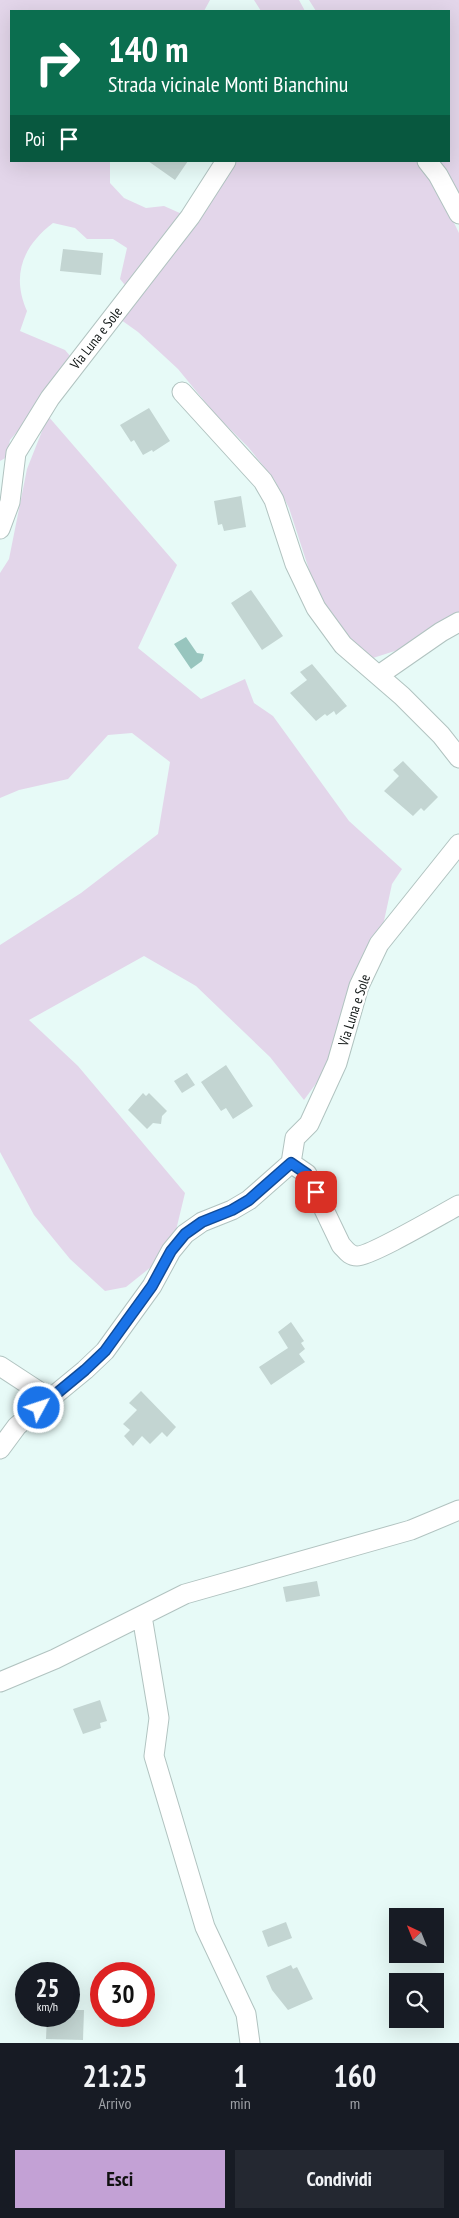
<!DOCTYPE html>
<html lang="it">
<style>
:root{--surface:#171b24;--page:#242831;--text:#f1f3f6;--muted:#9ea1a6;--accent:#c3a1d5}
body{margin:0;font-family:"PT Sans Narrow",sans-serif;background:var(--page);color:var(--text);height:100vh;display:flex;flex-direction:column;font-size:19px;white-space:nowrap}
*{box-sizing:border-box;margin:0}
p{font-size:16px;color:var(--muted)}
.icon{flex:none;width:28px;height:28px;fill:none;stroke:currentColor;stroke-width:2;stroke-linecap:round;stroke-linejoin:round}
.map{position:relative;height:2043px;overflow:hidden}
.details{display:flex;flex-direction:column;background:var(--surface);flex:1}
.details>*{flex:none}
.hud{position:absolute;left:10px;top:10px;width:440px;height:152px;border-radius:0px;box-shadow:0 5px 20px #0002;background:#0b6e4f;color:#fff;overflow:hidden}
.needle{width:32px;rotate:317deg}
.fabs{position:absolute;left:389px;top:1908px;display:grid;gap:10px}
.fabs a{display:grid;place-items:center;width:55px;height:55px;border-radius:0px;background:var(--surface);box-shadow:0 5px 20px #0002;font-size:25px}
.speed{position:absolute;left:15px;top:1962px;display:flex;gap:10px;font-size:25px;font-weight:700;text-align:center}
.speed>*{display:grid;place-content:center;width:65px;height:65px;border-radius:50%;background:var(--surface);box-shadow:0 5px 20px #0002;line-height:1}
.speed small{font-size:12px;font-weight:400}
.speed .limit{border:8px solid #d22;background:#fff;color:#111}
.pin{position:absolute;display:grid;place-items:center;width:42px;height:42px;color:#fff;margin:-21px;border-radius:10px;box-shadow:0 2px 8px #0006}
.me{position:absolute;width:55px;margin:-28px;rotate:50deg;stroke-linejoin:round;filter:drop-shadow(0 0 4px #0008)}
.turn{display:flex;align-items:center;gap:18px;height:105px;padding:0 15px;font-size:22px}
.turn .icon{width:65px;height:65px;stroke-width:2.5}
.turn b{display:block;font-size:35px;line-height:42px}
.then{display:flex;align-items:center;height:48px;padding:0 15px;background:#0003;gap:10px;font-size:19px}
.eta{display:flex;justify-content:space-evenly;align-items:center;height:85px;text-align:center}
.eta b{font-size:30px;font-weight:600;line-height:35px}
.primary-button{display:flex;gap:10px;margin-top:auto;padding:10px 15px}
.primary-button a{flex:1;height:58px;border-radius:0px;background:var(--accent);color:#111;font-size:20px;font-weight:600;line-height:58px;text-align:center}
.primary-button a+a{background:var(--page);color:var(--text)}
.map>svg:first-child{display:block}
.green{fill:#e3d6ea}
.water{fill:#98c5be}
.building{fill:#c3d5d2}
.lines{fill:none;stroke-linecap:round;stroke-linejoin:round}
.minor-casing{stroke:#b1c3c0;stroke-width:21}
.minor{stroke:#fff;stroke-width:19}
.route-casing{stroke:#114b97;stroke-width:12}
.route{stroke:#1a73e8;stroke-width:9}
.labels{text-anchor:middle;stroke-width:5;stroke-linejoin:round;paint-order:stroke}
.street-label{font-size:14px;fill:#0d1312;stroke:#fff}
</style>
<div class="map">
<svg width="459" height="2043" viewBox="0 0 459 2043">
<rect width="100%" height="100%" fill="#e7faf7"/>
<path class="green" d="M 0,0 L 210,0 L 204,11 L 11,11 L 11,161 L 110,161 L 110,183 L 124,198 L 146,208 L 164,206 L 182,214 L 129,290 L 120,279 L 127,248 L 113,239 L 87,239 L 75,228 L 53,223 C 23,246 11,275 27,311 L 20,331 L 65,350 L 71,357 L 45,400 L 10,440 L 7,457 L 0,461 Z
M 254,0 L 299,0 L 305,11 L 261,11 Z
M 309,0 L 459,0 L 459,204 L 434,161 L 449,161 L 449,11 L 316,11 Z
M 232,161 L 417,161 L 434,182 L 459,233 L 459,614 L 401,649 L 373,658 L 347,638 L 315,588 L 289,508 L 274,479 L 248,447 L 215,414 L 178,369 L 138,332 L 117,317 Z
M 48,416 L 177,565 L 138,648 L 201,699 L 245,679 L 254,703 L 273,716 L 349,821 L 402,869 L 392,884 L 379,944 L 342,1048 L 304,1100 L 270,1057 L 196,986 L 144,956 L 29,1020 L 78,1066 L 185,1193 L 171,1251 L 126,1287 L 105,1291 L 70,1259 L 34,1215 L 0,1152 L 0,945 L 81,893 L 158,834 L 170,762 L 132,733 L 108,735 L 68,779 L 19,790 L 0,798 L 0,573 L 9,559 L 27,469 Z"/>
<path class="water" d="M 186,637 L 197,653 L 204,654 L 202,661 L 191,669 L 174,644 Z"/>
<path class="building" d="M 148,161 L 188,161 L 175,180 Z
M 63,249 L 103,253 L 101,275 L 60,271 Z
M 149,408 L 170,441 L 153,452 L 152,450 L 143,455 L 134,440 L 131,442 L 120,425 Z
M 241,496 L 246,527 L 224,531 L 222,524 L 218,525 L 214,501 Z
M 251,590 L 283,636 L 262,650 L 231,603 Z
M 312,664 L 347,706 L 336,715 L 334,711 L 327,716 L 325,714 L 316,721 L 290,693 L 307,680 L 300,672 Z
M 403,761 L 438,797 L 424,811 L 421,808 L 413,816 L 384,791 L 399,776 L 393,770 Z
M 226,1065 L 253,1106 L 233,1119 L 226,1108 L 221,1111 L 201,1082 Z
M 187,1073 L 195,1085 L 182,1093 L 174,1081 Z
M 143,1093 L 146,1096 L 149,1093 L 167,1111 L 162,1116 L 161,1124 L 153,1123 L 147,1129 L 128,1110 Z
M 291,1322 L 304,1341 L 301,1343 L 305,1349 L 299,1354 L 305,1362 L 271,1385 L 259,1367 L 288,1348 L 278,1332 Z
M 141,1391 L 176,1427 L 167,1437 L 162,1432 L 150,1444 L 142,1436 L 133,1446 L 124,1436 L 130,1430 L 123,1424 L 137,1410 L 129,1403 Z
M 317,1581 L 320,1596 L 286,1602 L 283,1587 Z
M 100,1700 L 107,1721 L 100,1723 L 101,1728 L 83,1734 L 73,1709 Z
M 286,1922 L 292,1938 L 268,1947 L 262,1931 Z
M 291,1965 L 293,1969 L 297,1967 L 313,1999 L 288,2010 L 272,1990 L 266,1976 Z
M 69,2010 L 84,2010 L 83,2040 L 46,2039 L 47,2016 L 69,2016 Z"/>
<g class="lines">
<defs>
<path id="minor" d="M 427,161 L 438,175 L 459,214
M 182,392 L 263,481 L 274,500 L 295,564 L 316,608 L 343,645 L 402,696 L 441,735 L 459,758
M 0,529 L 10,502 L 16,453 L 50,398 L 190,217 L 226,161
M 379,675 L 441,632 L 459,622
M 291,1163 L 295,1138 L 309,1124 L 337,1063 L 359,986 L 379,944 L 459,844
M 0,1366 L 49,1398
M 0,1449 L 17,1426 L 85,1370 L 105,1351 L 152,1286 L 171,1251 L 185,1234 L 202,1222 L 232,1210 L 249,1200 L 291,1163 L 307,1174 L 341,1245 C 346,1250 349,1256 357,1256 C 371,1256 442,1214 459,1205
M 142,1616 L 159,1718 L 154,1756 L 205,1927 L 246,2014 L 250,2043
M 0,1682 L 55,1659 L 185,1594 L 411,1530 L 459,1510"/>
</defs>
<use href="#minor" class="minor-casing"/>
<use href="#minor" class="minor"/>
</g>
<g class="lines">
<defs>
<path id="route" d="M 39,1408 L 85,1370 L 105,1351 L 152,1286 L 171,1251 L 185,1234 L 202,1222 L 232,1210 L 249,1200 L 291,1163 L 307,1174 L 316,1192"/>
</defs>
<use href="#route" class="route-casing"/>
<use href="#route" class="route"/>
</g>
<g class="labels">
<g class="street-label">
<text transform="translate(96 338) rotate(-52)" y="5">Via Luna e Sole</text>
<text transform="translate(354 1010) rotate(-72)" y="5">Via Luna e Sole</text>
</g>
</g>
</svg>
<div class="fabs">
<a><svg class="needle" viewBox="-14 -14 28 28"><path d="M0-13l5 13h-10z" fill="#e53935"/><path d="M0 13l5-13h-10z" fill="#9ea1a6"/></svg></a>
<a><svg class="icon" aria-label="search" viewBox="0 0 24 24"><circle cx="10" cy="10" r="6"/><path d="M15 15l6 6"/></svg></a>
</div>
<div class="speed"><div>25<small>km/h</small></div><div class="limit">30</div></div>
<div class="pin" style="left:316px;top:1192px;background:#d93025"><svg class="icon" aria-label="arrive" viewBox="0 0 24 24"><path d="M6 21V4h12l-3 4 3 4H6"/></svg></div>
<svg class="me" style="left:39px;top:1408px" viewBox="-20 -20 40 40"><circle r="17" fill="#1a73e8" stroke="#fff" stroke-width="3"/><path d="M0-11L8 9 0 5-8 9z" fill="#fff"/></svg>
<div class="hud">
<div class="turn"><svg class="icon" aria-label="right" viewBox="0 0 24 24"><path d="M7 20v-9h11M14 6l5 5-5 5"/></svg><div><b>140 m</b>Strada vicinale Monti Bianchinu</div></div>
<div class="then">Poi<svg class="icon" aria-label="arrive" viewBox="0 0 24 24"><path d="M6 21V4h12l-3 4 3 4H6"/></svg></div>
</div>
</div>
<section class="details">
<div class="eta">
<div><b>21:25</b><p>Arrivo</p></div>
<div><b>1</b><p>min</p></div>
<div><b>160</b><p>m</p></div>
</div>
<div class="primary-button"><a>Esci</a><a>Condividi</a></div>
</section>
